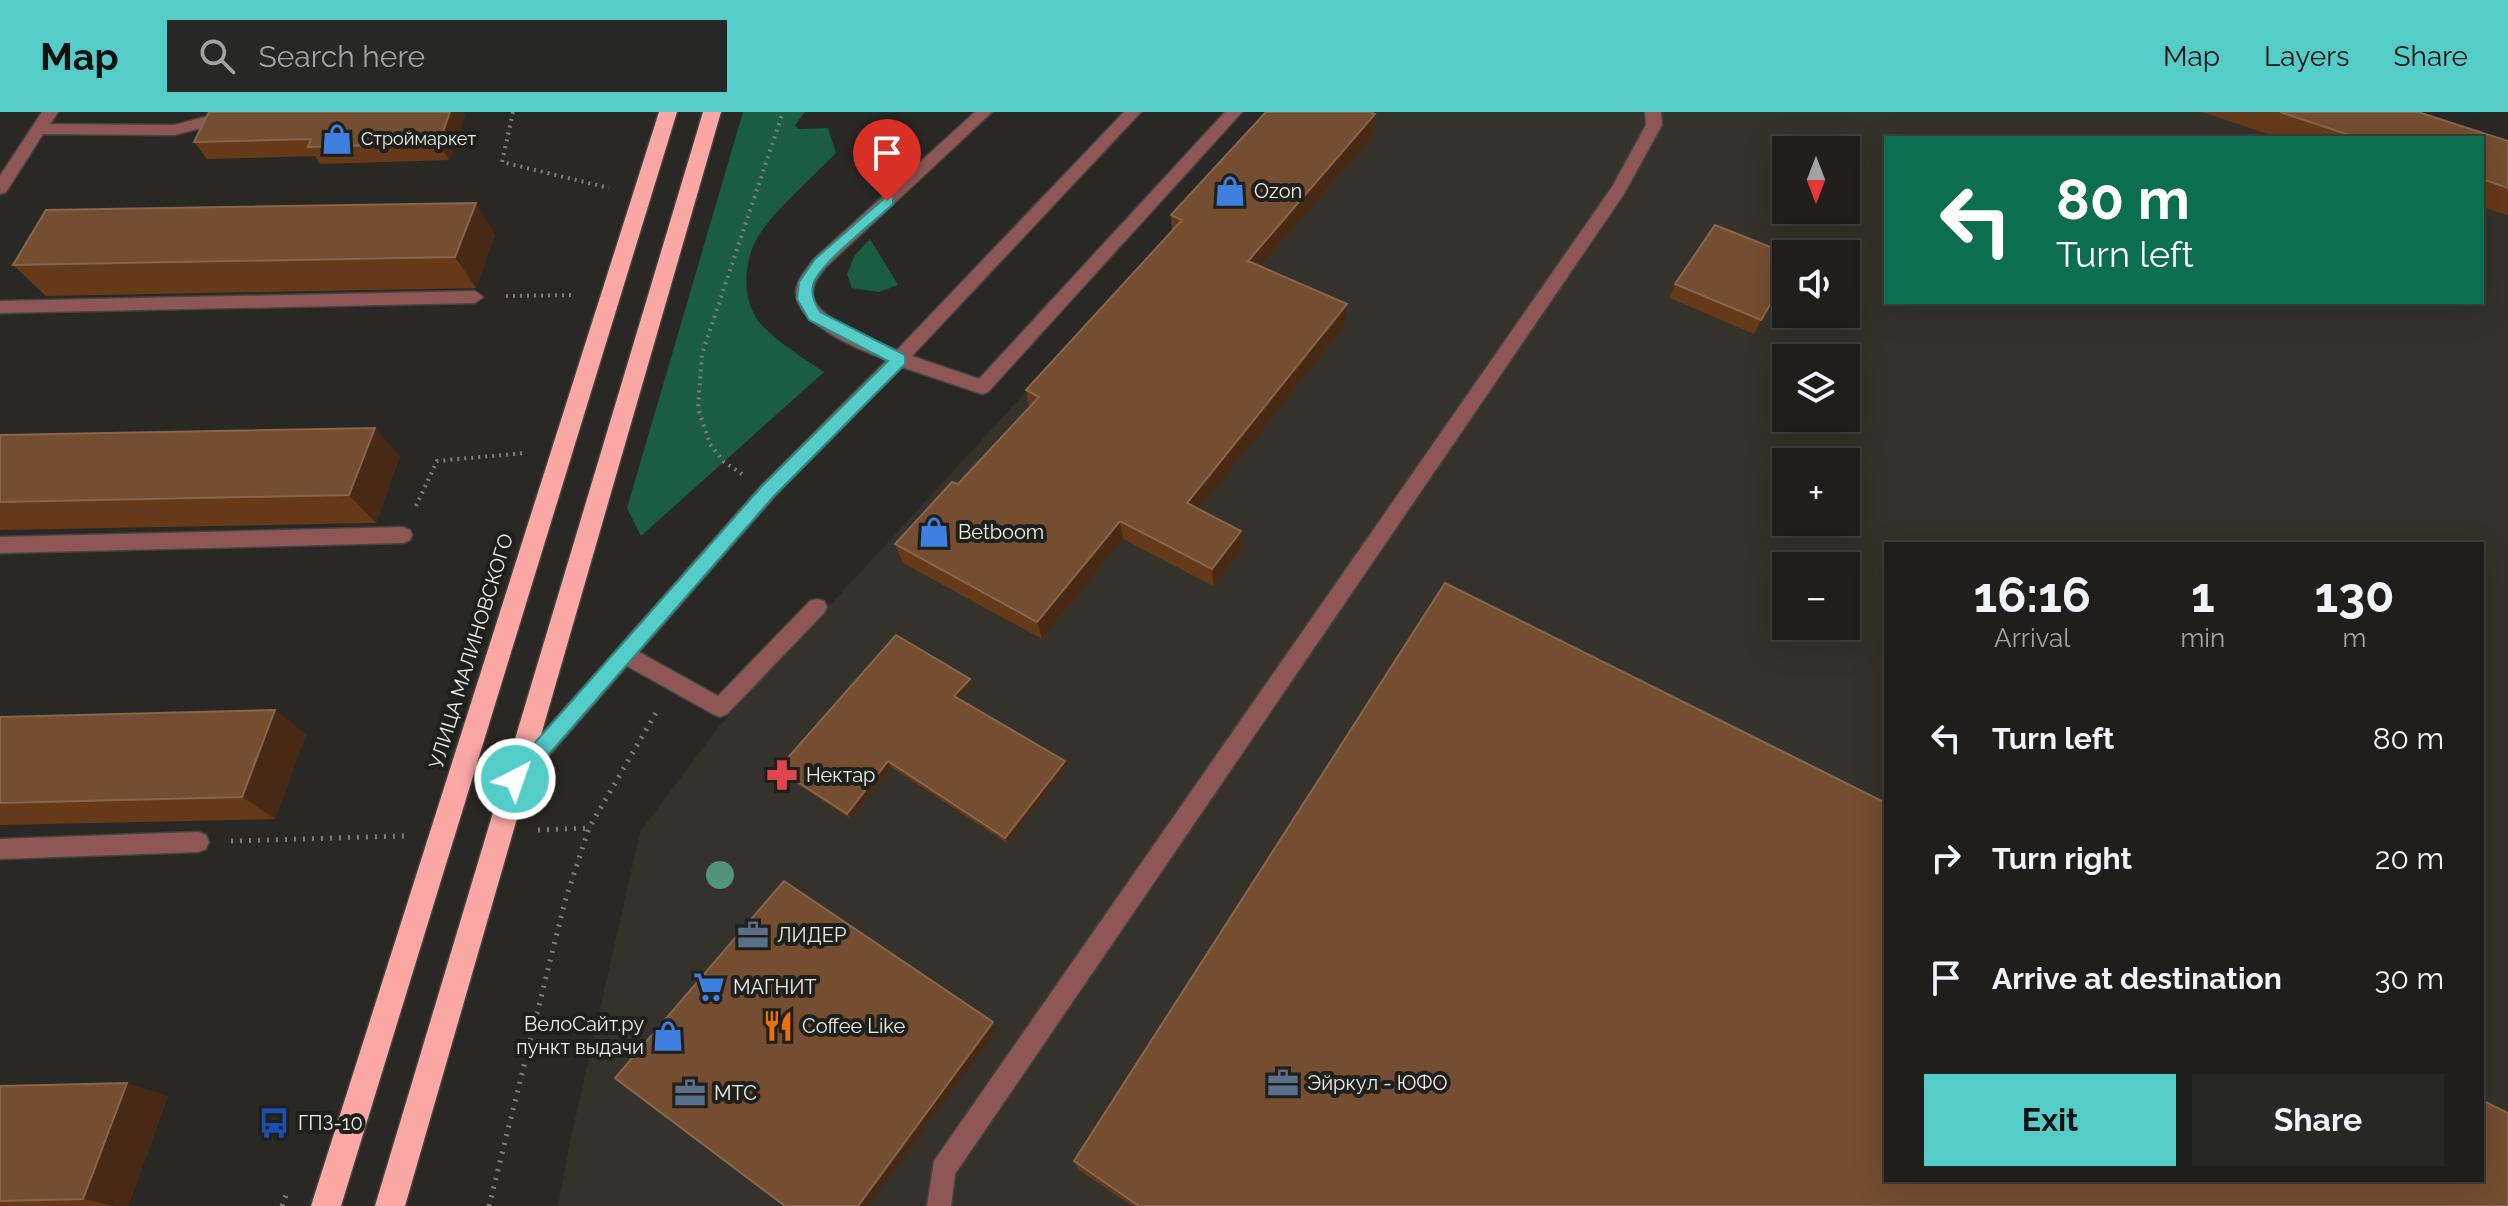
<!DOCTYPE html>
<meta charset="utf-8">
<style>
:root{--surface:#1f1e1c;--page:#272725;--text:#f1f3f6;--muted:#a1a2a3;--line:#3c3c3b;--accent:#54cdc9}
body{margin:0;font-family:Raleway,sans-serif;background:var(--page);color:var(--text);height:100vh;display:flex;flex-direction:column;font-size:30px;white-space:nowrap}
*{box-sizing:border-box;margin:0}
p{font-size:26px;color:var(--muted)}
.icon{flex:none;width:44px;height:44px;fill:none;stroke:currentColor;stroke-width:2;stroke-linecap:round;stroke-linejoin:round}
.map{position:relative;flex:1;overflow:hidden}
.sheet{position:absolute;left:1884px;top:430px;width:600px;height:640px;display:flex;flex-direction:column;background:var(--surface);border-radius:0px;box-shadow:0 8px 32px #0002,0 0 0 2px var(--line)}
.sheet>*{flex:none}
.banner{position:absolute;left:1884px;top:24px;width:600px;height:168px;border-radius:0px;box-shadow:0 8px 32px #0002,0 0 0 2px var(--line);background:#0b6e4f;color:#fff;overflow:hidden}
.needle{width:52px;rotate:180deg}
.controls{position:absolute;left:1772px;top:24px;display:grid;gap:16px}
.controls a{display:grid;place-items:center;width:88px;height:88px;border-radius:0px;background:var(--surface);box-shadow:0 8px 32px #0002,0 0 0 2px var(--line);font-size:40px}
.pin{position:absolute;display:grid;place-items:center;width:68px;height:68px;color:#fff;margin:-82px -34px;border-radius:50% 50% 50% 0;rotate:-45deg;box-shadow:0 0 8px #0007}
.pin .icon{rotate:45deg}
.me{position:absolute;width:88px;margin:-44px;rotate:41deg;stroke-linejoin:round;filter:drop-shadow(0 0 6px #0008)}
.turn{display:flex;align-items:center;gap:28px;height:168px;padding:0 40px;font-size:36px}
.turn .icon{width:104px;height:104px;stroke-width:2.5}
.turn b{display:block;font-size:56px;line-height:68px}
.eta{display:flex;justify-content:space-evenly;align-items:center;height:136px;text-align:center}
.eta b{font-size:48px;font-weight:700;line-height:56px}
.primary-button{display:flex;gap:16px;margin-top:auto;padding:16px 40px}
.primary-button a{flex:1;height:92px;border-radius:0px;background:var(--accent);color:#111;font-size:32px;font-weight:700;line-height:92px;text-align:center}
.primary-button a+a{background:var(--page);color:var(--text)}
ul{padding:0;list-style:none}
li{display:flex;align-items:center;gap:24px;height:120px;padding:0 40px}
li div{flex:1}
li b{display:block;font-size:30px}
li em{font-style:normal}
header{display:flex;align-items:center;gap:48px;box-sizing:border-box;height:112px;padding:0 40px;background:var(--accent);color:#111}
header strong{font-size:38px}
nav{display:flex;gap:44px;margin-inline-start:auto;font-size:28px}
.search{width:560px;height:72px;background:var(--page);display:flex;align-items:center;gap:20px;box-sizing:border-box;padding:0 28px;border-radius:0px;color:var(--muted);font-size:30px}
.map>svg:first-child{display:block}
.built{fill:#34322a;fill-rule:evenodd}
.green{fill:#1b5d41}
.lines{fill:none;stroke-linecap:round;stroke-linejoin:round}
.minor-casing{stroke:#454441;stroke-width:3}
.highway-casing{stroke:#454441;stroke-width:3}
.path-far1{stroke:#7d7d7a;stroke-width:4;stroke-dasharray:2 5;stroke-linecap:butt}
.path{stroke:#7d7d7a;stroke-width:5;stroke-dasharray:2 7;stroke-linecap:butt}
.minor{fill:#8e5755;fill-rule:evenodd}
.highway{fill:#fba8a5;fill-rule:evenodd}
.tree{fill:#539475}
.wall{fill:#663a19}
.shaded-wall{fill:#482a14}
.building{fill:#754d30;stroke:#88664d;stroke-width:2}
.route{fill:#54cdc9;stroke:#378583;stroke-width:2}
.labels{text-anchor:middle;stroke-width:8;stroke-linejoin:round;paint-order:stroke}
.far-poi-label{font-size:18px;fill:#efefed;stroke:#1f1f1c;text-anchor:start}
.poi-label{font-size:20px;fill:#efefed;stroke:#1f1f1c;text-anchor:start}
.street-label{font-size:20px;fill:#efefed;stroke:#1f1f1c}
</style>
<header>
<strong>Map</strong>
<div class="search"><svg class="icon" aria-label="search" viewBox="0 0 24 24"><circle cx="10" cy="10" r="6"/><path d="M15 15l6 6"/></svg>Search here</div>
<nav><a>Map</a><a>Layers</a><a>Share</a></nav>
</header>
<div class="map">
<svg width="2508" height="1094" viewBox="0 0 2508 1094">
<rect width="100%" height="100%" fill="#292825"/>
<path class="built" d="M 1283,0 L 2357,0 L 2437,26 L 1886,26 L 1886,190 L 2482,190 L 2482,40 L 2508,49 L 2508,1094 L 558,1094 L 570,1030 L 640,720 L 720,613 ZM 1786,38 L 1846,38 L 1846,98 L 1786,98 ZM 1786,142 L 1846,142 L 1846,202 L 1786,202 ZM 1786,246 L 1846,246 L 1846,306 L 1786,306 ZM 1786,350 L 1846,350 L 1846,410 L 1786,410 ZM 1886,432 L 2482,432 L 2482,1068 L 1886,1068 ZM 1786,454 L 1846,454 L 1846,514 L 1786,514 Z"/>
<path class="green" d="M 743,0 L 805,0 L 795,13 L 798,17 L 828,16 L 836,41 C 814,64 775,98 759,123 C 743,148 741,188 760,211 C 778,231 802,245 824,260 L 641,424 L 627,396 Z
M 870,127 L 898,173 L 879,180 L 852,176 L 847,162 L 855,143 Z"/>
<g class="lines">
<defs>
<path id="minor" d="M 42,0 L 58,0 L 50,12 L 174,13 L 224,0 L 252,0 L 249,4 L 174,23 L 43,22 L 6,80 L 0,82 L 0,64 Z
M 975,0 L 992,0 L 826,155 C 820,163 811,173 813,184 C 817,207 876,230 897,238 L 1124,0 L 1141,0 L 912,244 L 979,267 L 1225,0 L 1242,0 L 988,280 L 982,282 L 902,255 L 775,384 L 639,540 L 718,584 L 810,489 L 817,487 L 824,489 L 827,495 L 824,501 L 727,602 L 720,605 L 713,602 L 627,554 L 526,670 L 519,673 L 512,670 L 509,663 L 512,656 L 761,374 L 887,248 C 862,239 794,212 796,179 C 797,167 807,156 814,147 Z
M 1645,0 L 1661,0 L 1662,13 L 1624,82 L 955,1062 L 951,1094 L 927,1094 L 934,1049 L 1612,75 L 1646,13 Z
M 475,179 L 483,185 L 475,191 L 0,201 L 0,189 Z
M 403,415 L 410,418 L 412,423 L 410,428 L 403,431 L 0,441 L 0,425 Z
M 198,720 L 206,723 L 209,730 L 206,737 L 198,740 L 0,747 L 0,727 Z"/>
<path id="highway" d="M 659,0 L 677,0 L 341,1094 L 311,1094 Z
M 703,0 L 721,0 L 405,1094 L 375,1094 Z"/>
</defs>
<use href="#minor" class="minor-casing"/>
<use href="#highway" class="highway-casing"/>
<path class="path-far1" d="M 513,0 L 502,50 L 609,76
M 506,184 L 576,183
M 742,362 L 724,350 L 710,332 L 698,296 L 702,242 L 783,0
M 416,394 L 437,349 L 525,341"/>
<path class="path" d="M 538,718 L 589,716
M 231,729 L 404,724
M 282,1094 L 286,1083
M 489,1094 L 565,789 L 589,716 L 657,599"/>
<use href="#minor" class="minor"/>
<use href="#highway" class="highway"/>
</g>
<circle class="tree" cx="720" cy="763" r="14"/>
<path class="wall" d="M 2202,0 L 2418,0 L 2508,29 L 2508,103 L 2482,95 L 2482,26 L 2279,26 Z
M 1375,2 L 1373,24 L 1261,154 L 1345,213 L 1199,397 L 1241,419 L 1242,437 L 1213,474 L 1123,427 L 1042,527 L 903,451 L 895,432 L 958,372 L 1029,295 L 1026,278 L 1172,119 L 1171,103 Z
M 465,4 L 449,48 L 320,52 L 315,44 L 207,47 L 194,30 Z
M 495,122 L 476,176 L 46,184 L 13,153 Z
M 1786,170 L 1754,222 L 1670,186 L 1675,172 Z
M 0,323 L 400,344 L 376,411 L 0,418 Z
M 970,567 L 972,573 L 959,587 L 1066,654 L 1007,731 L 891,655 L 851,707 L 782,662 L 778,657 Z
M 0,605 L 306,622 L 275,707 L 0,713 Z
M 0,974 L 168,984 L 128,1094 L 0,1094 Z
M 1074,1049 L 2508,1094 L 1132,1094 L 1079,1058 Z"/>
<path class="shaded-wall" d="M 450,0 L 463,0 L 465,4 L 449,48 L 439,31 Z
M 1375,2 L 1373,24 L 1248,169 L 1248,149 Z
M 476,91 L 495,122 L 476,176 L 455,145 Z
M 1786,166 L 1786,170 L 1754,222 L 1761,208 Z
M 1347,192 L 1345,213 L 1189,410 L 1187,391 Z
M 375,316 L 400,344 L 376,411 L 349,383 Z
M 1120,409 L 1123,427 L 1042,527 L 1037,510 Z
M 1241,419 L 1242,437 L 1213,474 L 1212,457 Z
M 970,567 L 972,573 L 957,590 L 954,584 Z
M 275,598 L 306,622 L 275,707 L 242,685 Z
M 888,649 L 891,655 L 851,707 L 847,702 Z
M 1065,649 L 1066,654 L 1007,731 L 1005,726 Z
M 993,910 L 997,917 L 868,1094 L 858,1094 Z
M 127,971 L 168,984 L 128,1094 L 115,1094 L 83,1087 Z"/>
<path class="building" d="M 209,0 L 450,0 L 439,31 L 308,35 L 311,27 L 194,30 Z
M 1266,0 L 1370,0 L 1375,2 L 1248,149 L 1347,192 L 1187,391 L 1241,419 L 1212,457 L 1120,409 L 1037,510 L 895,432 L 952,370 L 958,372 L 1039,285 L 1026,278 L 1182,108 L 1171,103 Z
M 2280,0 L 2418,0 L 2508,29 L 2508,76 L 2482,67 L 2482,26 L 2358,26 Z
M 476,91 L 455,145 L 13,153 L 46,98 Z
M 1715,113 L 1788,142 L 1786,142 L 1786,166 L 1761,208 L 1675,172 Z
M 375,316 L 349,383 L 0,390 L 0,323 Z
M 1445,471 L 1886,691 L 1886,1068 L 2482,1068 L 2482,988 L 2508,1001 L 2508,1094 L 1139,1094 L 1074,1049 Z
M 896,523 L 970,567 L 954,584 L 1065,649 L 1005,726 L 888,649 L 847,702 L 778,657 Z
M 275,598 L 242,685 L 0,691 L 0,605 Z
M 784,769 L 993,910 L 858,1094 L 785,1094 L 615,966 Z
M 127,971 L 83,1087 L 0,1089 L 0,974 Z"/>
<path class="route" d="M 887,84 L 893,85 L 893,92 C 874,110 824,148 814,170 C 810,181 814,190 820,200 L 905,243 L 905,252 L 774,384 L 522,673 L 515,676 L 508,673 L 505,667 L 508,661 L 762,374 L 888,249 L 809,208 L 797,187 L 799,170 L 815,147 Z"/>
<defs>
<symbol id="shop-bare" viewBox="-9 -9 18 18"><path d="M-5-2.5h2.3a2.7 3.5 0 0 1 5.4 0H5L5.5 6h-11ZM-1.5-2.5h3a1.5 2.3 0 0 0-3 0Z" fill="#3f7fe0" stroke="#1f1f1c" stroke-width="2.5" paint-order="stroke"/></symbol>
<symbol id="pharmacy-bare" viewBox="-9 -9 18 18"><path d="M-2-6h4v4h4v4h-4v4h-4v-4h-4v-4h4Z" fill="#e0444e" stroke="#1f1f1c" stroke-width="2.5" paint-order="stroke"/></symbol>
<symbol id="office-bare" viewBox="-9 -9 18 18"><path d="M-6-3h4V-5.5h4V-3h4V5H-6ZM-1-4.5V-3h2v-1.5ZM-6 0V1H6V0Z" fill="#5c6f8a" stroke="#1f1f1c" stroke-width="2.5" paint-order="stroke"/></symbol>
<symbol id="supermarket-bare" viewBox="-9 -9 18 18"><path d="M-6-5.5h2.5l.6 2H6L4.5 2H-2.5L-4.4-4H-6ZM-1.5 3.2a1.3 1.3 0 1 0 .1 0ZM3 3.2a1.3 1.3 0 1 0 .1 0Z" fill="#3f7fe0" stroke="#1f1f1c" stroke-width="2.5" paint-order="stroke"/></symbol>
<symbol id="restaurant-bare" viewBox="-9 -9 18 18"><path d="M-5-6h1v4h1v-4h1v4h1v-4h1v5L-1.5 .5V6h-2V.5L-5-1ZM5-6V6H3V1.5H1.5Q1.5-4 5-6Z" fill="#e8710a" stroke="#1f1f1c" stroke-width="2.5" paint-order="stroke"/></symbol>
<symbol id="bus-bare" viewBox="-9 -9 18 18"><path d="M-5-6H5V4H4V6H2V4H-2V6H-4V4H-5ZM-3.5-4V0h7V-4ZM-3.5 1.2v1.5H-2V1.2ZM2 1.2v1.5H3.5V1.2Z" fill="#1a4fb4" stroke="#1f1f1c" stroke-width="2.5" paint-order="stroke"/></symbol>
</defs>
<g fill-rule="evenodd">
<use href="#shop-bare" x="315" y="5" width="44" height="44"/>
<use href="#shop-bare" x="1208" y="57" width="44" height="44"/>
<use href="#shop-bare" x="912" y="398" width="44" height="44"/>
<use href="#pharmacy-bare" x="760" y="641" width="44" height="44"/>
<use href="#office-bare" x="731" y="801" width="44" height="44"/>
<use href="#supermarket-bare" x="687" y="853" width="44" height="44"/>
<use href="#restaurant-bare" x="756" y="892" width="44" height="44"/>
<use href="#shop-bare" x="646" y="902" width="44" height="44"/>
<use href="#office-bare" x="1261" y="949" width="44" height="44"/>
<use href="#office-bare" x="668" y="959" width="44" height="44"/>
<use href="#bus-bare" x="252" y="989" width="44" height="44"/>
</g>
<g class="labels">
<g class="far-poi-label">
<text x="361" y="33">Строймаркет</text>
</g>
<g class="poi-label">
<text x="1254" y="86">Ozon</text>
<text x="958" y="427">Betboom</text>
<text x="806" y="670">Нектар</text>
<text x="777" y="830">ЛИДЕР</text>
<text x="733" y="882">МАГНИТ</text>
<text x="644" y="919" text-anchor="end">ВелоСайт.ру<tspan x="644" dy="23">пункт выдачи</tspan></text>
<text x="802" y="921">Coffee Like</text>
<text x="1307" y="978">Эйркул - ЮФО</text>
<text x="714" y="988">МТС</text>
<text x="298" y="1018">ГПЗ-10</text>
</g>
<g class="street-label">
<text transform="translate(471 539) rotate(-73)" y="7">УЛИЦА МАЛИНОВСКОГО</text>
</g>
</g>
</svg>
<div class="controls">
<a><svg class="needle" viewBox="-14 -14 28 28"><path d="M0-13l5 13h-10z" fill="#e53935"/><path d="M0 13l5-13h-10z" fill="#a1a2a3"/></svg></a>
<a><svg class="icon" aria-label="sound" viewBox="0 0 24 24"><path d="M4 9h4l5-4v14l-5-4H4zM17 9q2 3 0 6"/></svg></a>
<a><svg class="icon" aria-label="layers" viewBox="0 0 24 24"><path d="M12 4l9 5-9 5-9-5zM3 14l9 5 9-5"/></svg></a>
<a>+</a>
<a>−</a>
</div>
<div class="pin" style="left:887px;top:89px;background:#d93025"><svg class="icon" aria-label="arrive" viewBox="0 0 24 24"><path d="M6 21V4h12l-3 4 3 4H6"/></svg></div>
<svg class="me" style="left:515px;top:667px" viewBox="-20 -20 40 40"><circle r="17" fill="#54cdc9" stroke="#fff" stroke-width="3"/><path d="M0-11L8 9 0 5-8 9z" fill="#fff"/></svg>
<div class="banner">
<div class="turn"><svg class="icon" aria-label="left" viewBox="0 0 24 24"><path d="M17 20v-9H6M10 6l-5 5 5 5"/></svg><div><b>80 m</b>Turn left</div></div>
</div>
<section class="sheet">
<div class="eta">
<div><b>16:16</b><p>Arrival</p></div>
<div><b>1</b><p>min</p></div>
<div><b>130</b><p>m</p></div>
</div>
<ul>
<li><svg class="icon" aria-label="left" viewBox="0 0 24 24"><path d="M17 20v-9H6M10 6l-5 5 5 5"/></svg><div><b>Turn left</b></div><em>80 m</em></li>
<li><svg class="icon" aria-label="right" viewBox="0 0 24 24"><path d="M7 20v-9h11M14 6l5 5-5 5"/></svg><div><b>Turn right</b></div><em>20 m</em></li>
<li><svg class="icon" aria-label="arrive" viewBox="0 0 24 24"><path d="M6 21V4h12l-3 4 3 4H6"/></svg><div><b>Arrive at destination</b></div><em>30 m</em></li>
</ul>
<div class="primary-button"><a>Exit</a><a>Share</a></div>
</section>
</div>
